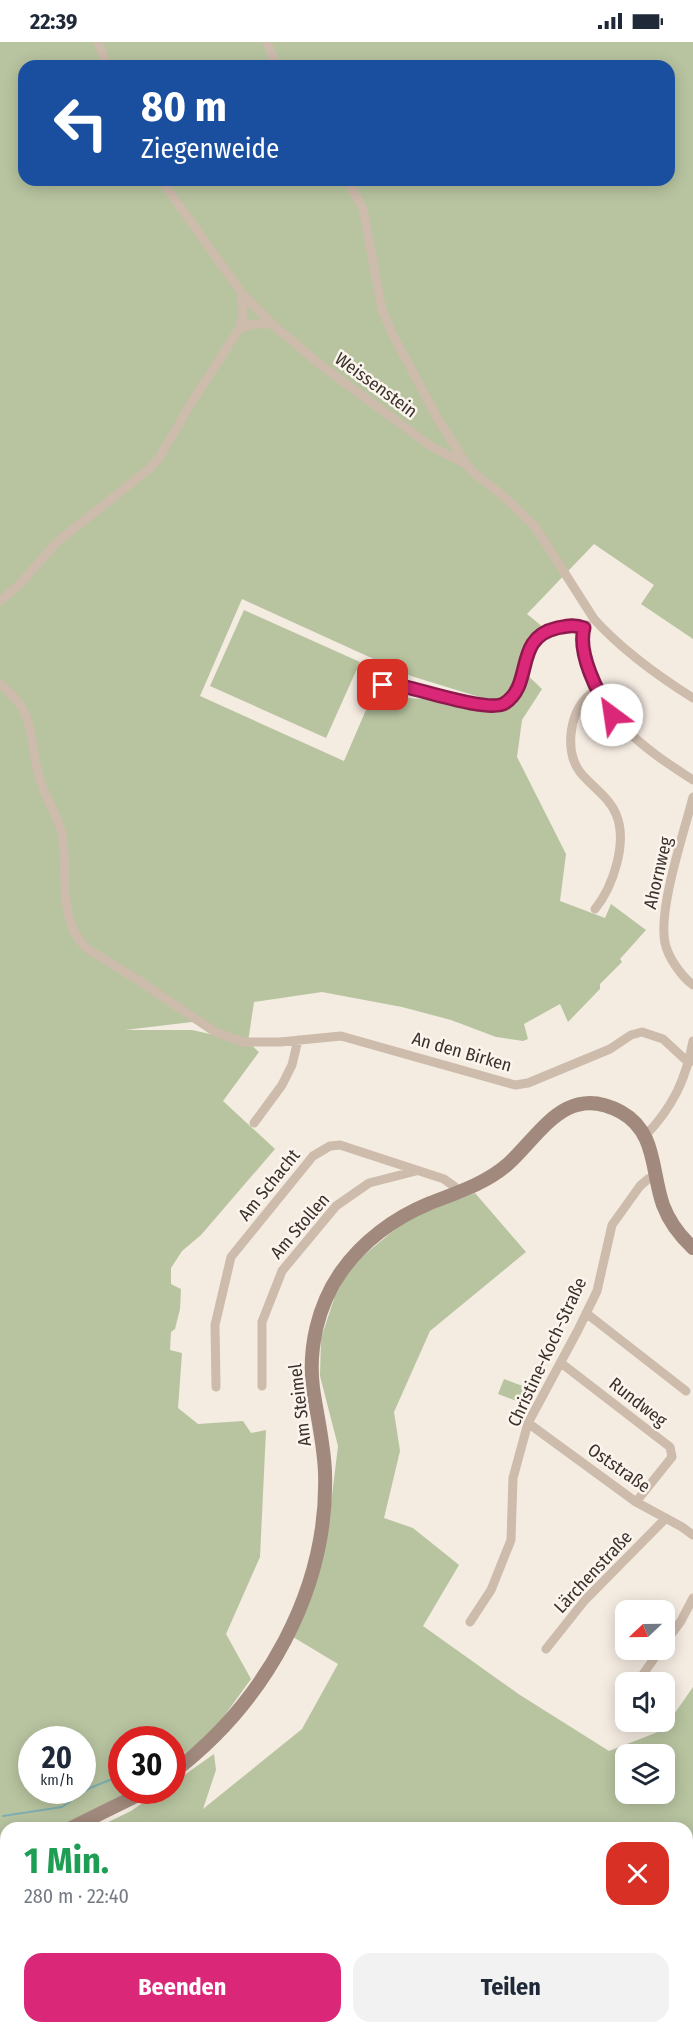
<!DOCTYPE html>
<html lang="de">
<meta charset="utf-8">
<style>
:root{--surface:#fff;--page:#f2f2f3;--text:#1f2937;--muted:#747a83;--accent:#db2777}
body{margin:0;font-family:"Fira Sans Condensed",sans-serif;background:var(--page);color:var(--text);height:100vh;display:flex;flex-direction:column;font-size:22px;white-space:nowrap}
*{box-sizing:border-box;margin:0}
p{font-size:20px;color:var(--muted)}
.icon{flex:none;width:33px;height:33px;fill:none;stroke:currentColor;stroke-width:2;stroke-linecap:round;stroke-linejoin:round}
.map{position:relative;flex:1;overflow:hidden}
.details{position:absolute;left:0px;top:1780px;width:693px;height:212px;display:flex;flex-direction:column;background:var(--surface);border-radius:18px 18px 0 0;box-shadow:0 3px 15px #0003}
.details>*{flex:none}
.guide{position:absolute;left:18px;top:18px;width:657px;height:126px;border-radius:18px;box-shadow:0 3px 15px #0003;background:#1a4fa0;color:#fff;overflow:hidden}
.needle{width:39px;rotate:248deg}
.controls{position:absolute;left:615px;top:1558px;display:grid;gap:12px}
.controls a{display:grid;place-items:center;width:60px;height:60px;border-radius:12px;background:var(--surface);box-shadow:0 3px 15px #0003;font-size:30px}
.speed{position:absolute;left:18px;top:1684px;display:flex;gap:12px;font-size:30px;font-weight:700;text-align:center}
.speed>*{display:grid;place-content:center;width:78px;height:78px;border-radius:50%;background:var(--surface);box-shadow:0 3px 15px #0003;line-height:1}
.speed small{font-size:15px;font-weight:400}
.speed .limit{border:9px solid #d22;background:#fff;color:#111}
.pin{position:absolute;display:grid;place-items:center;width:51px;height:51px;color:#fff;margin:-26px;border-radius:12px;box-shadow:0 3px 9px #0006}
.me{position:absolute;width:66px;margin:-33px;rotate:329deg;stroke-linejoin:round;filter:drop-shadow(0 0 4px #0008)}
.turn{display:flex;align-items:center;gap:21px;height:126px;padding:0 24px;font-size:27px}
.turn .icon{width:78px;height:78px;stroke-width:2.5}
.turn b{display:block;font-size:42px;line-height:51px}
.round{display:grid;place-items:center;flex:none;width:63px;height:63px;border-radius:18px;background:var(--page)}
.head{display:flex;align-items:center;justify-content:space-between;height:102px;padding:0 24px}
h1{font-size:36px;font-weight:700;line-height:45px;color:#1e9e55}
.button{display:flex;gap:12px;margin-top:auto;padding:12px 24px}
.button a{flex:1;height:69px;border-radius:18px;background:var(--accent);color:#fff;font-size:24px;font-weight:700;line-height:69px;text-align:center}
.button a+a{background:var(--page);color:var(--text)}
.status{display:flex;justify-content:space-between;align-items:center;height:42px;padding:0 30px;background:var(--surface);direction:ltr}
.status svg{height:16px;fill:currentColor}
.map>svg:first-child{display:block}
.green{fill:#b8c4a0;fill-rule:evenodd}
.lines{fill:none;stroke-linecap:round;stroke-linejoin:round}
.stream{stroke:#7fb0b2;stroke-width:2}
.minor{stroke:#cdbbac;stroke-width:9}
.secondary{stroke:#a18a7d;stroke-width:14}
.route-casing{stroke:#8e194d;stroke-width:15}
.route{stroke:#db2777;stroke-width:10}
.labels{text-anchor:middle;stroke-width:5;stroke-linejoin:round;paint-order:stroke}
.street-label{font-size:18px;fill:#3b302b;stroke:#fbf5ee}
</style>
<div class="status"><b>22:39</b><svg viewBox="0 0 49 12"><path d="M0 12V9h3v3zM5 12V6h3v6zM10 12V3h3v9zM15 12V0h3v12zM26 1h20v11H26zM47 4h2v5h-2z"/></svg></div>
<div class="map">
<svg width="693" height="1991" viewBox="0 0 693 1991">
<rect width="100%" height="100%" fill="#f4ebe1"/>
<path class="green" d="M 0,0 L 693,0 L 693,597 L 641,562 L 654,543 L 594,502 L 527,572 L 544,586 L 525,603 L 519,625 L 542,647 L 522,678 L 517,715 L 566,812 L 560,859 L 605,876 L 611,862 L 646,888 L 620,917 L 622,920 L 600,942 L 600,947 L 568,980 L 560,962 L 524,982 L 528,997 L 523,999 L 496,995 L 451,978 L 402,965 L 322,950 L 254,960 L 248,1000 L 259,1010 L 223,1059 L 275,1107 L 201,1193 L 182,1209 L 171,1226 L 171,1242 L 181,1247 L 180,1267 L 175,1287 L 171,1290 L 170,1308 L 182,1311 L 178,1366 L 198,1382 L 243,1379 L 251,1391 L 266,1388 L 260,1515 L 226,1592 L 251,1637 L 212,1691 L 173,1720 L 172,1698 L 122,1698 L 122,1749 L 133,1749 L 55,1786 L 6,1786 L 6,1814 L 0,1818 ZM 24,24 L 669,24 L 669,138 L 24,138 ZM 242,557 L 411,634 L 489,658 L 505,669 L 490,670 L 425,657 L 372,654 L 344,719 L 200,654 ZM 192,980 L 228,996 L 192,988 L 125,988 ZM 32,1698 L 82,1698 L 82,1749 L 32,1749 Z
M 244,568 L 360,620 L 326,696 L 210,644 Z
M 475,1151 L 526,1210 L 430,1289 L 394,1370 L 400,1409 L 384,1476 L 413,1486 L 459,1523 L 423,1584 L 520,1653 L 609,1709 L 663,1688 L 693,1645 L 693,1991 L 0,1991 L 0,1849 L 6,1843 L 6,1986 L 687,1986 L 687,1786 L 96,1786 L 131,1769 L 160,1749 L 172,1749 L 173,1741 L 214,1712 L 216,1728 L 203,1767 L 302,1687 L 338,1622 L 293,1595 L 314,1545 L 329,1478 L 338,1404 L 320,1334 L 321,1296 L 335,1254 L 352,1223 L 399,1184 L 418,1173 ZM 626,1713 L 664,1713 L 664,1752 L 626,1752 Z
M 504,1337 L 528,1346 L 522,1361 L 498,1352 Z"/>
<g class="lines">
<path class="stream" d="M 3,1774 L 62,1765 L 90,1746 L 122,1733
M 342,1991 L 345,1986"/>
<path class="minor" d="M 98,0 L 107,24
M 267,0 L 276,24
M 161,138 L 241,250 L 272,282 L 322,324 L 432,405 L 466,422
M 347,138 L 363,167 L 382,268 L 393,293 L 438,377 L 466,422 L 474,431 L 507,457 L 536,486 L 594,577 C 622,608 658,634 693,656
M 239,287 L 243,273 L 242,251
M 0,559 L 18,544 L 57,500 L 149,427 L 159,416 L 193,358 L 239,287 L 252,282 L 272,282
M 587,583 C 579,593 584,604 586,614 C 601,677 642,705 693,738
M 364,641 C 377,642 392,642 405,645 C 426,649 483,670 500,664 C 532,653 512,597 557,586 C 567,584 574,582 584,586
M 0,642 C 40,673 27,701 41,741 C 47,759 58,774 62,792 C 69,830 56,876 86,906 L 138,938 L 215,990 L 243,1000 L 280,1000 L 341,994 L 515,1043 L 528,1041 L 610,1007 L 631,993 L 642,990 L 663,997 L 689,1021
M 693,755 C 684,791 658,866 665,901 C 668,915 681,934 693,943
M 595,867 C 613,845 628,800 616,772 C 609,755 591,744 580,730 C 565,710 569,674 586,656 C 589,653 593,650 597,648
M 254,1081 L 282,1043 L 292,1023 L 298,998
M 645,1094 C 673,1065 686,1037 693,999
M 586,1271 L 686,1349
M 561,1321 L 670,1405 L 672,1415 L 636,1460
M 262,1344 L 262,1280 L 282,1229 L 336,1164 L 369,1141 L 416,1129
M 216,1345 L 215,1283 L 231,1215 L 313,1114 L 330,1104 L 340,1103 L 444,1137 L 455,1145 L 458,1151
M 528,1381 L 636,1460 L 682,1485 L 693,1493
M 470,1580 L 491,1548 L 511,1498 L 513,1436 L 528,1381 L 578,1288 L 597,1249 L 612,1183 L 640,1144 L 648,1137 L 657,1135
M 664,1602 L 681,1579 L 693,1556
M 546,1607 L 585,1558 L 666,1476
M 639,1638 L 660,1608"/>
<path class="secondary" d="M 172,1731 C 265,1661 329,1548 325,1430 C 324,1402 317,1374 313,1346 C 308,1306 318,1263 341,1230 C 362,1200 394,1176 428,1162 C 456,1151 485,1142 508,1122 C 541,1092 566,1040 621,1070 C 657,1090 651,1129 663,1163 C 669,1179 680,1194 693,1206
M 71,1786 L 146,1749
M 0,1832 L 6,1828"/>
</g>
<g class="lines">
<defs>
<path id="route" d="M 383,643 C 391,643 399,643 406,645 C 425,649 491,671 505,661 C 534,642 513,596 557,586 C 567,584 574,582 584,586 C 577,611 598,652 612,673"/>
</defs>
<use href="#route" class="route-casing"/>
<use href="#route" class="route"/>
</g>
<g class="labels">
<g class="street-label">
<text transform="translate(376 343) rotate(36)" y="6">Weissenstein</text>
<text transform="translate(658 831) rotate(-77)" y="6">Ahornweg</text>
<text transform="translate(462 1010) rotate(16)" y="6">An den Birken</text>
<text transform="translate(269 1143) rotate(-51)" y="6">Am Schacht</text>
<text transform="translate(300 1184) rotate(-49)" y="6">Am Stollen</text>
<text transform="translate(547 1310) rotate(-65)" y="6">Christine-Koch-Straße</text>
<text transform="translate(638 1360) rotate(38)" y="6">Rundweg</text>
<text transform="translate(300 1363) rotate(-97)" y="6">Am Steimel</text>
<text transform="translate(619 1426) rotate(35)" y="6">Oststraße</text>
<text transform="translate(593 1530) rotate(-47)" y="6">Lärchenstraße</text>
</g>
</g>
</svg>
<div class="controls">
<a><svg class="needle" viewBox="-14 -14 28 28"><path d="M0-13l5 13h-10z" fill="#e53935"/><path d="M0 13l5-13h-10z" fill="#747a83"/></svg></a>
<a><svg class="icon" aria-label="sound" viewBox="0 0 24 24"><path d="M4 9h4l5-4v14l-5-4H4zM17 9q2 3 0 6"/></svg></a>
<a><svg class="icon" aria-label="layers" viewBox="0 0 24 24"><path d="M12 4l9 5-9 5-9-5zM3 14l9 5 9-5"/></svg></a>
</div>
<div class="speed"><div>20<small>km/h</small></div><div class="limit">30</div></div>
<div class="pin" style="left:383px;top:643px;background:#d93025"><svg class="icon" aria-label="arrive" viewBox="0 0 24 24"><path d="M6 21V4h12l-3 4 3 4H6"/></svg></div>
<svg class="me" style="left:612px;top:673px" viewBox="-20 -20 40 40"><circle r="19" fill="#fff"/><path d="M0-13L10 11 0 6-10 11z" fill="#db2777"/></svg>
<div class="guide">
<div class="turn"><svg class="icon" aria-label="left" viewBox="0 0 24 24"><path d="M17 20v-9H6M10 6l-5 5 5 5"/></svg><div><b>80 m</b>Ziegenweide</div></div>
</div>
<section class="details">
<div class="head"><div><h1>1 Min.</h1><p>280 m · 22:40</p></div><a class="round" style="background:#d93025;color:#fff"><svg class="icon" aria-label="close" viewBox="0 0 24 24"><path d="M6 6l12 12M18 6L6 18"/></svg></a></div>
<div class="button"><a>Beenden</a><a>Teilen</a></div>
</section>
</div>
